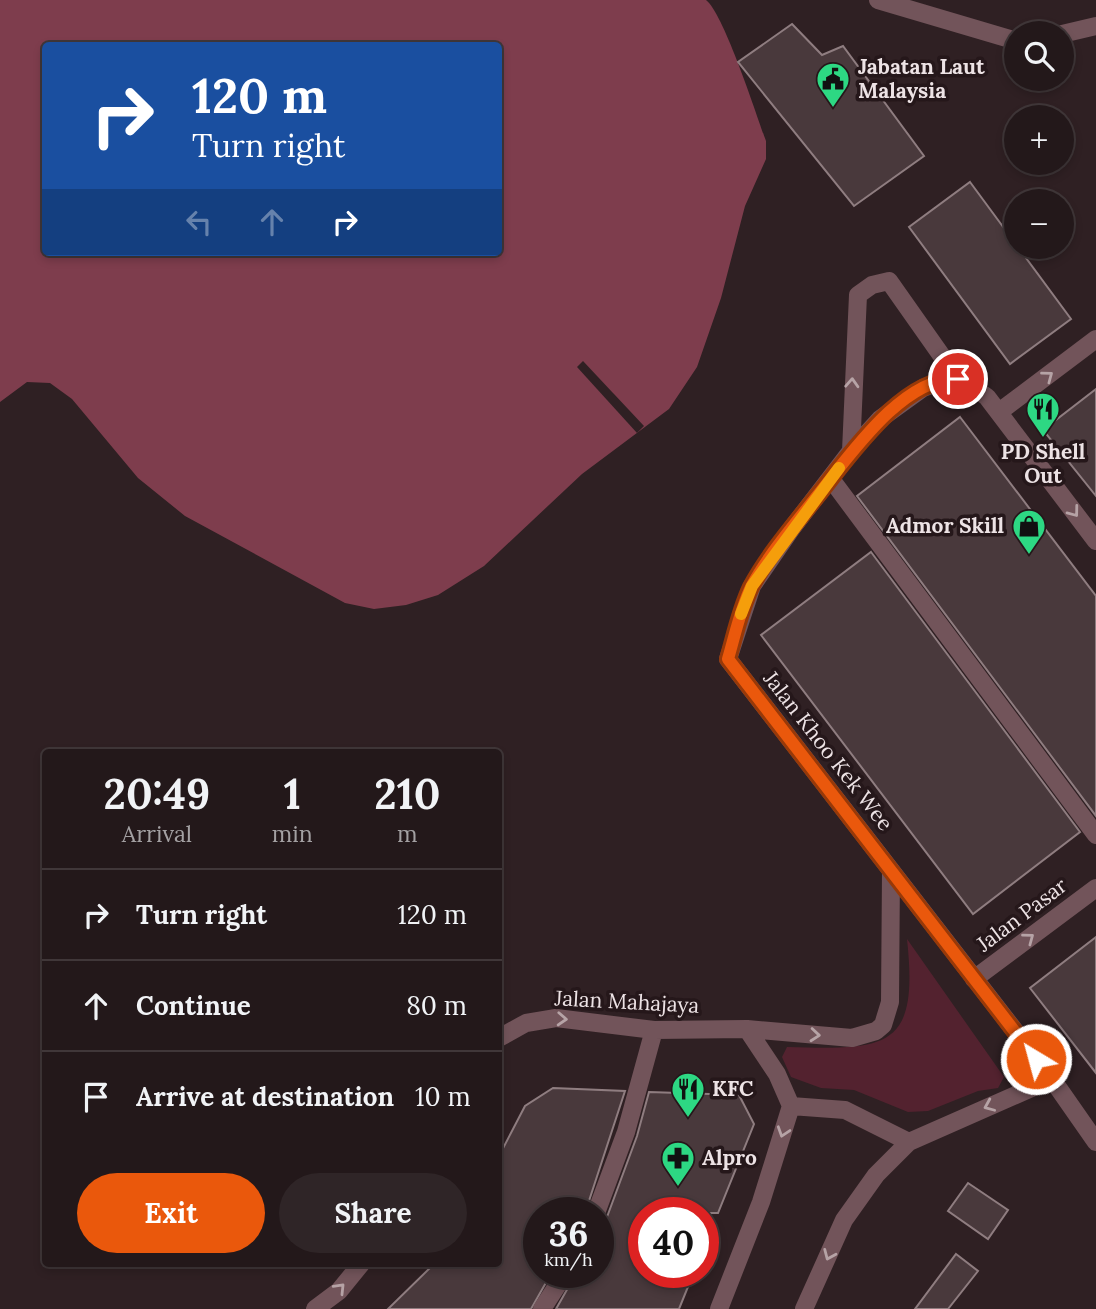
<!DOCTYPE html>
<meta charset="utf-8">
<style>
:root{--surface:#23181a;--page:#2f2527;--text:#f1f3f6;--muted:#a3a0a2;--line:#403739;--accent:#ea580c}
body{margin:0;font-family:Lora,serif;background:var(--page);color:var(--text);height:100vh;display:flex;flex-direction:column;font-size:26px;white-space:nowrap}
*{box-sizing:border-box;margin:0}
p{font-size:23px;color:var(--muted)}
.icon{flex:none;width:38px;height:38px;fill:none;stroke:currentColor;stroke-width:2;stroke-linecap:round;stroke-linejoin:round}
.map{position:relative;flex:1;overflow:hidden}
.drawer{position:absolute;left:42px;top:749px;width:460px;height:518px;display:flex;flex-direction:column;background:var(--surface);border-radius:7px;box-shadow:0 4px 10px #0003,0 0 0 2px var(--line)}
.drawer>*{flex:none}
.banner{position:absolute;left:42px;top:42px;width:460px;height:214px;border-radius:7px;box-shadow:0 4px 10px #0003,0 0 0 2px var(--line);background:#1a4fa0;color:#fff;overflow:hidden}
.buttons{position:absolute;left:1004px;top:21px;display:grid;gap:14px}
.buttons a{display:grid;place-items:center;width:70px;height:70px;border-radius:50%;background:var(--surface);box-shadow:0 4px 10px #0003,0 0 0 2px var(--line);font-size:35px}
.speed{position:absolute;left:523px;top:1197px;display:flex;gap:14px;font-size:35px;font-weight:700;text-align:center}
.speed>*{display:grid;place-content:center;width:91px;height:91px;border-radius:50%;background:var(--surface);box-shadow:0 4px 10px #0003,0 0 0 2px var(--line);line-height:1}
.speed small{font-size:18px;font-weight:400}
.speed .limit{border:10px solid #d22;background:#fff;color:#111}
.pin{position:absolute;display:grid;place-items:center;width:60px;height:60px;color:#fff;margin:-30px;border:4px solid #fff;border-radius:50%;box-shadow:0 2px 7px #0007}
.me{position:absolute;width:77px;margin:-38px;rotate:323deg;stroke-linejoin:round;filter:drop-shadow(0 0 5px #0008)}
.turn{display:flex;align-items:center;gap:24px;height:147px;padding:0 35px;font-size:32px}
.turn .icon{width:91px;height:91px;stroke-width:2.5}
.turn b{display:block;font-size:49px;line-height:60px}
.lanes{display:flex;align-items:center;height:66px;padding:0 35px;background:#0003;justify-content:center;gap:35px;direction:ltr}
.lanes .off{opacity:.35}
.eta{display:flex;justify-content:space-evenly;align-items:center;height:119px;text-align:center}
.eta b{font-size:42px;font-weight:800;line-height:49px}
.primary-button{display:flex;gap:14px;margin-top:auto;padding:14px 35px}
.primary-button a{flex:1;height:80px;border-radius:42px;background:var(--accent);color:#fff;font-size:28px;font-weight:800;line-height:80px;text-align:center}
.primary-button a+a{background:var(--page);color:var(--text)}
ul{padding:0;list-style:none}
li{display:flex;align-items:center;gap:21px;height:91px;padding:0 35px;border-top:2px solid var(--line)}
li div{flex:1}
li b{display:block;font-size:26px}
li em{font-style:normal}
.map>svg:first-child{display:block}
.green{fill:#53222f}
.water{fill:#7e3d4d;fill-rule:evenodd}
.pier{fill:#2f2023}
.building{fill:#49393c;stroke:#8f7d80;stroke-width:2}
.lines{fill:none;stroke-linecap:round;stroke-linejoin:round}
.minor{stroke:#72545a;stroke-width:18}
.oneway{stroke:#b6a3a6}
.route-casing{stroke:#983908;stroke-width:18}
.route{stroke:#ea580c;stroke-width:12}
.slow{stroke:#f59e0b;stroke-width:12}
.labels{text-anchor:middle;stroke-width:7;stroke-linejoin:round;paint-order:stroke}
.poi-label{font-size:21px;font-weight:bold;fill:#ede3e5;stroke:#25171a;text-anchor:start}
.street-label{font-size:21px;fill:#ede3e5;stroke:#25171a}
</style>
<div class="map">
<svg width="1096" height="1309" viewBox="0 0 1096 1309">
<rect width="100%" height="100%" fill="#2f2023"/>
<path class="green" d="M 907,939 L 1004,1077 L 998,1088 L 978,1091 L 928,1111 L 908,1112 L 854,1090 L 821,1088 L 791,1077 L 782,1057 L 787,1047 C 888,1050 919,1049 907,939 Z"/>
<path class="water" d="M 0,0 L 706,0 C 724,14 756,114 766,141 L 766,159 L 745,206 L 721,298 L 697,367 L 669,409 L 582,474 L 484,566 L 438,595 L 406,605 L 374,609 L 345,603 L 185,516 L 138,478 L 72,399 L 50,383 L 27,382 L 0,402 ZM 46,46 L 499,46 L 499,252 L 46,252 Z"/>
<path class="pier" d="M 583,361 L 644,426 L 637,433 L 577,367 Z"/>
<path class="building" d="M 792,24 L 822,55 L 843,46 L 924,156 L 854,206 L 738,62 Z
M 970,182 L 1071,319 L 1010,364 L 909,227 Z
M 1096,389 L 1096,496 L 1043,430 Z
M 960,417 L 1096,596 L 1096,816 L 857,496 Z
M 871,552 L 1080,832 L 973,914 L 761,635 Z
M 1096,937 L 1096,1073 L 1030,988 Z
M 553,1088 L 625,1091 L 585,1213 L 539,1213 L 539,1272 L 552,1272 L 531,1309 L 388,1309 L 434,1264 L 499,1264 L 499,1156 L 525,1106 Z
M 649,1092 L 739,1095 L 754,1124 L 718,1213 L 644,1213 L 644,1272 L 694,1272 L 679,1309 L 556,1309 L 577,1272 L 598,1272 L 598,1224 L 607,1217 L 637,1136 Z
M 968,1183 L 1008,1210 L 988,1239 L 948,1211 Z
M 956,1254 L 978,1271 L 948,1309 L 915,1309 Z"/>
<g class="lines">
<path class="minor" d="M 878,0 L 1017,41
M 1062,34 L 1096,26
M 999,412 L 1096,339
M 851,451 L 858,295 L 872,285 L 889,281 L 958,379
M 831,479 L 1096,835
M 1096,541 L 987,397 L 970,385 L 947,379 L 923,388 L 880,419 L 851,451 L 792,528 L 752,586 L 728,659 L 1052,1079 L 1096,1142
M 974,979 L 1096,888
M 499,1038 L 526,1023 L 556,1018 L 654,1030 L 747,1029 L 852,1038 L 876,1031 L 883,1025 L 890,1002 L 891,870
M 791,1106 L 845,1110 L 909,1142
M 596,1213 L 626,1132 L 654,1030
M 315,1309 L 339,1291 L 361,1264
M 542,1309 L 566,1272
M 719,1309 L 761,1202 L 791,1106 L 777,1074 L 747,1029
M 804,1309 L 844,1220 L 876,1175 L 909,1142 L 1052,1079"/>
</g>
<defs><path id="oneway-chevron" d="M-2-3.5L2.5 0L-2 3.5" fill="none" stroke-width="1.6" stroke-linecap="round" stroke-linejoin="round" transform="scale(1.75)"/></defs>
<g class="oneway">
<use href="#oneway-chevron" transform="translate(1048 376) rotate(-37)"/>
<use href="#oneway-chevron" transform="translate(852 383) rotate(-87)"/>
<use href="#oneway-chevron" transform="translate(1074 512) rotate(53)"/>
<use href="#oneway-chevron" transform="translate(1029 938) rotate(-37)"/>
<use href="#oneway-chevron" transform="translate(562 1019) rotate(3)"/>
<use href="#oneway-chevron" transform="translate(815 1035) rotate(5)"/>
<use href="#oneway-chevron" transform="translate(989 1106) rotate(157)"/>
<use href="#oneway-chevron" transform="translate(783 1132) rotate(108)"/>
<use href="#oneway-chevron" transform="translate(829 1255) rotate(113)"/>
<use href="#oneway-chevron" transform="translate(340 1288) rotate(-46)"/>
</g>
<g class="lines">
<defs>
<path id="route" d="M 958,379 C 903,376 848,458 817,496 C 795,524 768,555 751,587 C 740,610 735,635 728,659 L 1036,1059"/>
</defs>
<use href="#route" class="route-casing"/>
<use href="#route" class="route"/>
<path class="slow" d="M 741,614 L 752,586 L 839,468"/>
</g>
<defs>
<symbol id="civic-pin" viewBox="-11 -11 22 30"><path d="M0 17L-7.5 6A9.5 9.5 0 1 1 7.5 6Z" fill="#2dd883" stroke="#25171a"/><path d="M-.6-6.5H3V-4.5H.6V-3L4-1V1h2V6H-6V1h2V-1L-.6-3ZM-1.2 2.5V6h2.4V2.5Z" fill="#111"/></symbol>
<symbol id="restaurant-pin" viewBox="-11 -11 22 30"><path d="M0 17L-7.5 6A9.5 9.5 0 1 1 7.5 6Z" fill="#2dd883" stroke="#25171a"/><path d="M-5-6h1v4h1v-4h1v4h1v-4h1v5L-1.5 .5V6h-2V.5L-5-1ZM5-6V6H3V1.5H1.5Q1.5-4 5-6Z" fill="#111"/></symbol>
<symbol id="shop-pin" viewBox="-11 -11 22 30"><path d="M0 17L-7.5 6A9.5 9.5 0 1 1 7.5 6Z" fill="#2dd883" stroke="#25171a"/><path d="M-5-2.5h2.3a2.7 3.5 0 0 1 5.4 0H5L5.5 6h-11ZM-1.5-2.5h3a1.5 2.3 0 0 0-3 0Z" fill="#111"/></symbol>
<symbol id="pharmacy-pin" viewBox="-11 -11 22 30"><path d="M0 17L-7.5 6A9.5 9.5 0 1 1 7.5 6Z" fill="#2dd883" stroke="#25171a"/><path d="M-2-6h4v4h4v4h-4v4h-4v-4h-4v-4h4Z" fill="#111"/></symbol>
</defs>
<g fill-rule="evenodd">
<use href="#civic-pin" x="814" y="60" width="38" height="52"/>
<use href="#restaurant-pin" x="1024" y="390" width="38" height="52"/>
<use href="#shop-pin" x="1010" y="507" width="38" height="52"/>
<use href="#restaurant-pin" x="669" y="1070" width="38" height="52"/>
<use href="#pharmacy-pin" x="659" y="1139" width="38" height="52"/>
</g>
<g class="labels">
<g class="poi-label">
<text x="858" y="74">Jabatan Laut<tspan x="858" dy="24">Malaysia</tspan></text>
<text x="1043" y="459" text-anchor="middle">PD Shell<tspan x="1043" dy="24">Out</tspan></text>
<text x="1004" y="533" text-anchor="end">Admor Skill</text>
<text x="712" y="1096">KFC</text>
<text x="702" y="1165">Alpro</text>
</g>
<g class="street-label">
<text transform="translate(828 751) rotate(52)" y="7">Jalan Khoo Kek Wee</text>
<text transform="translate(1022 915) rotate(-37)" y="7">Jalan Pasar</text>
<text transform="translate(627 1002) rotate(3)" y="7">Jalan Mahajaya</text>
</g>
</g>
</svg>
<div class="buttons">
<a><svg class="icon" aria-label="search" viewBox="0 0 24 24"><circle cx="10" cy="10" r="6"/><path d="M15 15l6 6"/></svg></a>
<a>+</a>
<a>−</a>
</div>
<div class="speed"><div>36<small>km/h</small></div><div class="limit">40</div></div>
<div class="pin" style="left:958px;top:379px;background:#d93025"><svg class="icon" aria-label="arrive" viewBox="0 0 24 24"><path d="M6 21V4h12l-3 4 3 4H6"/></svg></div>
<svg class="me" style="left:1036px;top:1059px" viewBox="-20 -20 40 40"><circle r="17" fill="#ea580c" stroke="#fff" stroke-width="3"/><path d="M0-11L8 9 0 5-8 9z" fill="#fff"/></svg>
<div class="banner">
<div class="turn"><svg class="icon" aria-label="right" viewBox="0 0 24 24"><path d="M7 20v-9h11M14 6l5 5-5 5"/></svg><div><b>120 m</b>Turn right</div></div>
<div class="lanes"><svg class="icon off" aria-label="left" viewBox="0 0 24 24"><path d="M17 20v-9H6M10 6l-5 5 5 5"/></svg><svg class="icon off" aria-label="ahead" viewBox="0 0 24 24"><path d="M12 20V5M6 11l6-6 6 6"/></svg><svg class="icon" aria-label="right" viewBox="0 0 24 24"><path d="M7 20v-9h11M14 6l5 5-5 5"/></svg></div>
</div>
<section class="drawer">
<div class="eta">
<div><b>20:49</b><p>Arrival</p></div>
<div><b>1</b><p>min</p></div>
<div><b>210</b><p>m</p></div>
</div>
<ul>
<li><svg class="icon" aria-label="right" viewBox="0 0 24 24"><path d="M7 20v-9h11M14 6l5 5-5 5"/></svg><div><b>Turn right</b></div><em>120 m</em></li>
<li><svg class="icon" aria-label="ahead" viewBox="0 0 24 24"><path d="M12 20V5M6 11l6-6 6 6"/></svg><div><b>Continue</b></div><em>80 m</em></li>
<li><svg class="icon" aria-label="arrive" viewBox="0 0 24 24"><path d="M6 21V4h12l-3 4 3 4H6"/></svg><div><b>Arrive at destination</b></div><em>10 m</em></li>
</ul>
<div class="primary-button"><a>Exit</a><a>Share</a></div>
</section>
</div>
